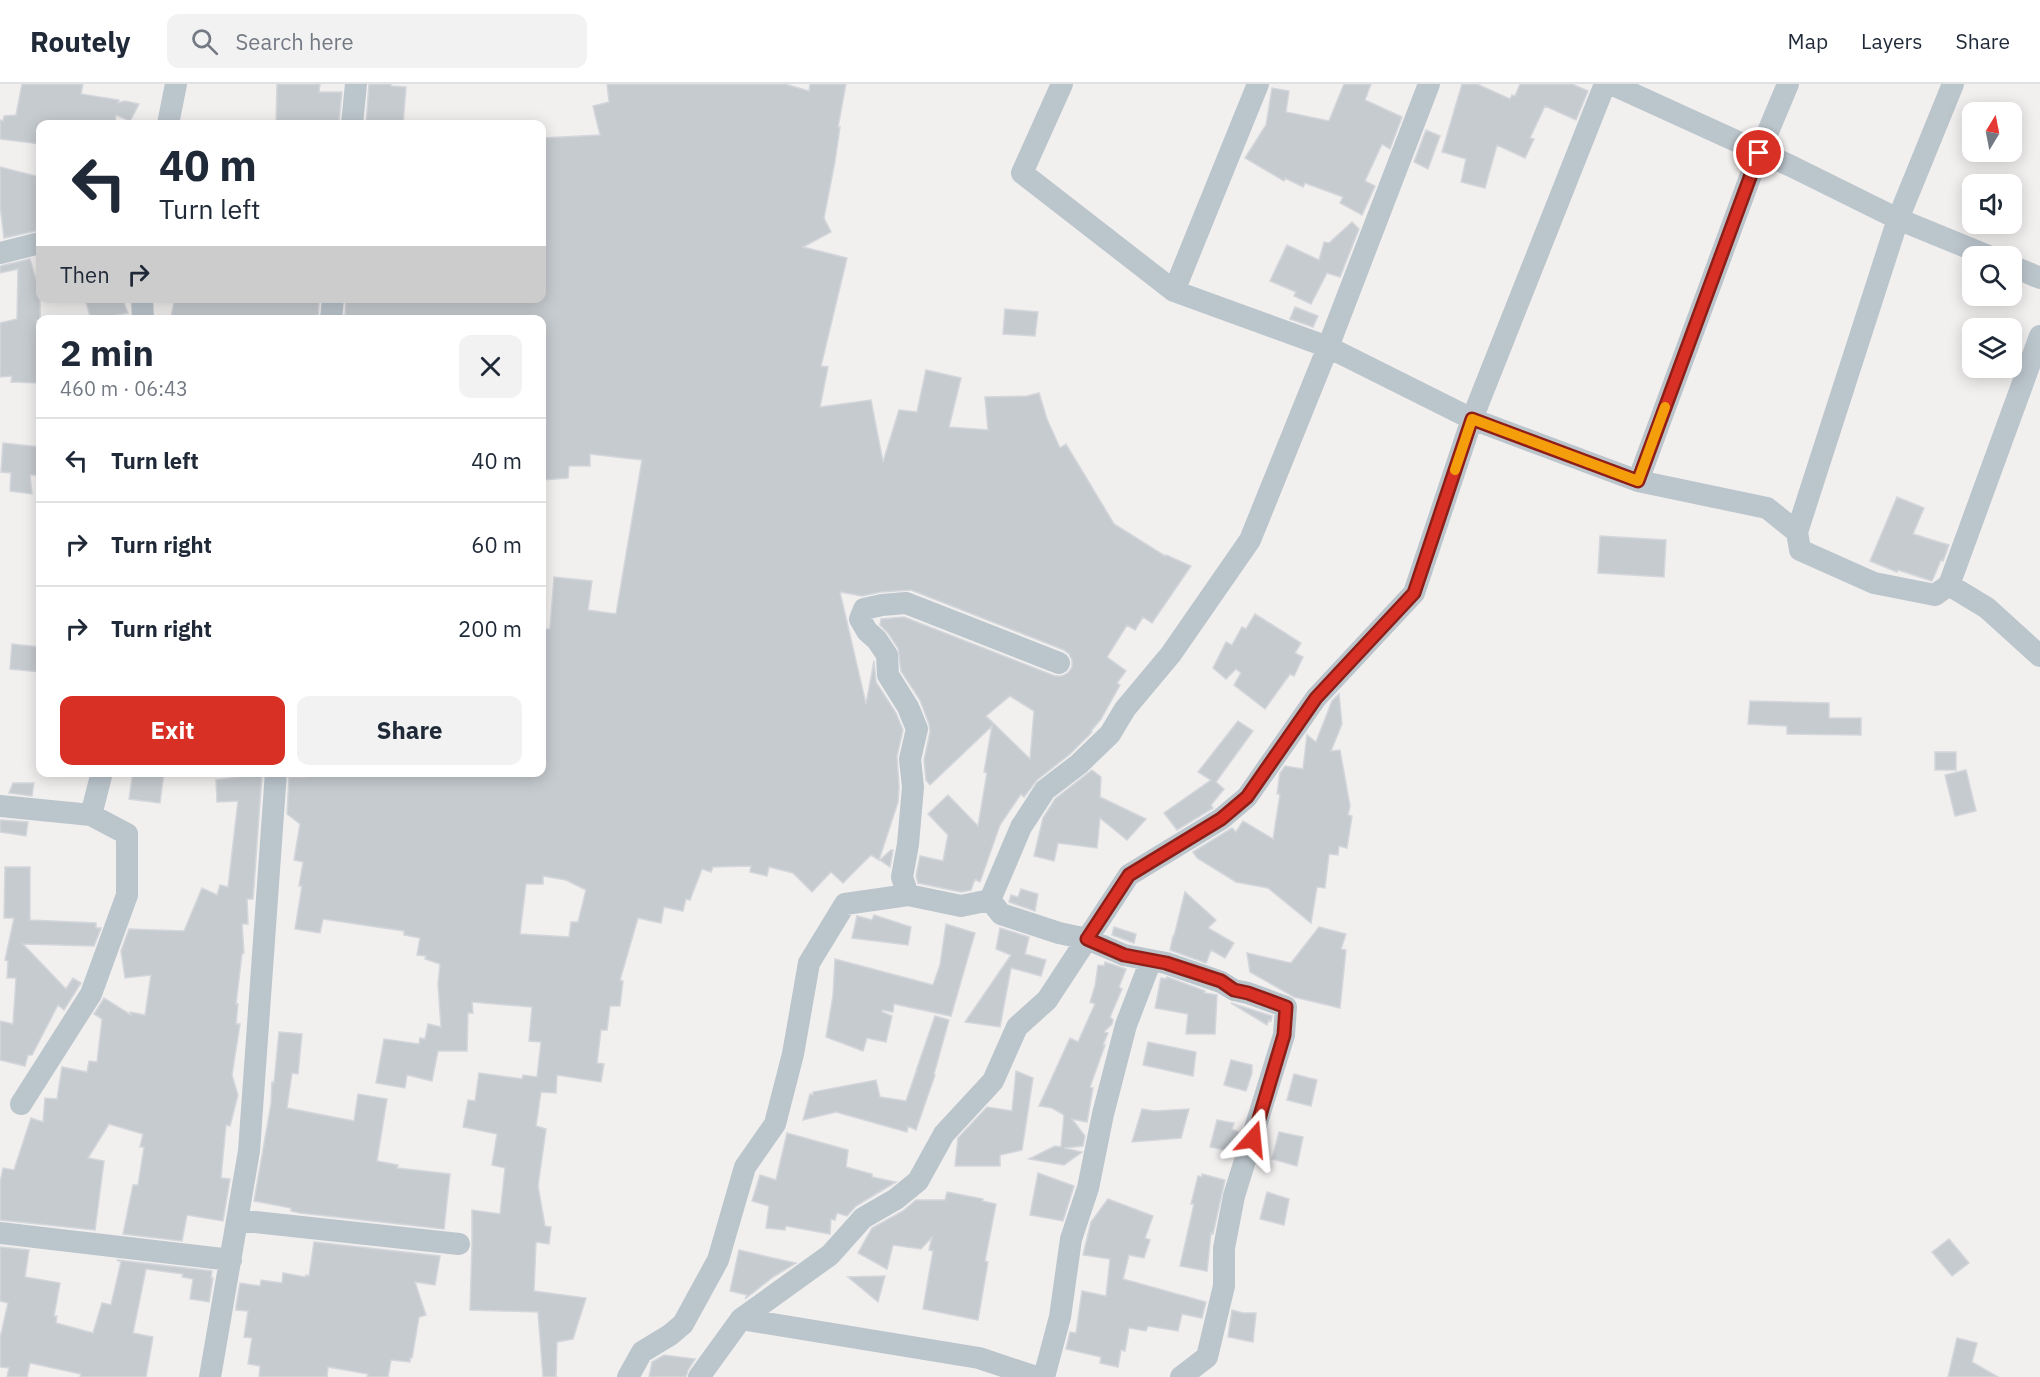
<!DOCTYPE html>
<meta charset="utf-8">
<style>
:root{--surface:#fff;--page:#f2f2f3;--text:#1f2937;--muted:#747a83;--line:#e0e1e3;--accent:#d93025}
body{margin:0;font-family:"IBM Plex Sans",sans-serif;background:var(--page);color:var(--text);height:100vh;display:flex;flex-direction:column;font-size:22px;white-space:nowrap}
*{box-sizing:border-box;margin:0}
p{font-size:20px;color:var(--muted)}
.icon{flex:none;width:33px;height:33px;fill:none;stroke:currentColor;stroke-width:2;stroke-linecap:round;stroke-linejoin:round}
.map{position:relative;flex:1;overflow:hidden}
.drawer{position:absolute;left:36px;top:231px;width:510px;height:462px;display:flex;flex-direction:column;background:var(--surface);border-radius:12px;box-shadow:0 3px 15px #0003}
.drawer>*{flex:none}
.banner{position:absolute;left:36px;top:36px;width:510px;height:183px;border-radius:12px;box-shadow:0 3px 15px #0003;background:#fff;color:var(--text);overflow:hidden}
.needle{width:39px;rotate:10deg}
.controls{position:absolute;left:1962px;top:18px;display:grid;gap:12px}
.controls a{display:grid;place-items:center;width:60px;height:60px;border-radius:12px;background:var(--surface);box-shadow:0 3px 15px #0003;font-size:30px}
.pin{position:absolute;display:grid;place-items:center;width:51px;height:51px;color:#fff;margin:-26px;border:3px solid #fff;border-radius:50%;box-shadow:0 2px 6px #0007}
.me{position:absolute;width:66px;margin:-33px;rotate:18deg;stroke-linejoin:round;filter:drop-shadow(0 0 4px #0008)}
.turn{display:flex;align-items:center;gap:21px;height:126px;padding:0 24px;font-size:27px}
.turn .icon{width:78px;height:78px;stroke-width:2.5}
.turn b{display:block;font-size:42px;line-height:51px}
.then{display:flex;align-items:center;height:57px;padding:0 24px;background:#0003;gap:12px;font-size:22px}
.round{display:grid;place-items:center;flex:none;width:63px;height:63px;border-radius:12px;background:var(--page)}
.head{display:flex;align-items:center;justify-content:space-between;height:102px;padding:0 24px}
h1{font-size:36px;font-weight:700;line-height:45px}
.primary-button{display:flex;gap:12px;margin-top:auto;padding:12px 24px}
.primary-button a{flex:1;height:69px;border-radius:12px;background:var(--accent);color:#fff;font-size:24px;font-weight:700;line-height:69px;text-align:center}
.primary-button a+a{background:var(--page);color:var(--text)}
ul{padding:0;list-style:none}
li{display:flex;align-items:center;gap:18px;height:84px;padding:0 24px;border-top:2px solid var(--line)}
li div{flex:1}
li b{display:block;font-size:22px}
li em{font-style:normal}
header{display:flex;align-items:center;gap:36px;box-sizing:border-box;height:84px;padding:0 30px;background:var(--surface);border-bottom:2px solid var(--line)}
header strong{font-size:28px}
nav{display:flex;gap:33px;margin-inline-start:auto;font-size:21px}
.search{width:420px;height:54px;background:var(--page);display:flex;align-items:center;gap:15px;box-sizing:border-box;padding:0 21px;border-radius:12px;color:var(--muted);font-size:22px}
.map>svg:first-child{display:block}
.building{fill:#c6cbcf;stroke:#d3d6db;stroke-width:1.5;fill-rule:evenodd}
.lines{fill:none;stroke-linecap:round;stroke-linejoin:round}
.minor{stroke:#bbc5cc;stroke-width:22}
.route-casing{stroke:#8d1f18;stroke-width:15}
.route{stroke:#d93025;stroke-width:10}
.slow{stroke:#f59e0b;stroke-width:10}
</style>
<header>
<strong>Routely</strong>
<div class="search"><svg class="icon" aria-label="search" viewBox="0 0 24 24"><circle cx="10" cy="10" r="6"/><path d="M15 15l6 6"/></svg>Search here</div>
<nav><a>Map</a><a>Layers</a><a>Share</a></nav>
</header>
<div class="map">
<svg width="2040" height="1293" viewBox="0 0 2040 1293">
<rect width="100%" height="100%" fill="#f2efef"/>
<path class="building" d="M 22,0 L 83,0 L 81,10 L 119,16 L 118,19 L 125,17 L 139,20 L 130,37 L 116,31 L 115,40 L 85,37 L 84,40 L 40,40 L 40,60 L 0,55 L 0,36 L 3,37 L 4,32 L 16,31 Z
M 277,0 L 320,0 L 319,8 L 342,8 L 339,37 L 321,37 L 321,40 L 276,40 Z
M 369,0 L 391,0 L 391,2 L 406,3 L 403,40 L 388,38 L 388,40 L 366,40 Z
M 607,0 L 785,0 L 809,7 L 810,0 L 846,0 L 838,43 L 840,43 L 835,77 L 824,134 L 831,148 L 803,163 L 847,174 L 821,282 L 828,283 L 820,323 L 871,316 L 883,378 L 899,326 L 917,328 L 926,286 L 961,294 L 949,343 L 988,346 L 985,313 L 1027,312 L 1039,309 L 1047,335 L 1060,364 L 1066,360 L 1114,440 L 1165,472 L 1166,471 L 1191,482 L 1152,539 L 1143,533 L 1135,546 L 1127,541 L 1107,573 L 1126,587 L 1117,599 L 1120,601 L 1101,635 L 1091,647 L 1092,648 L 1070,670 L 1037,696 L 1024,713 L 1021,710 L 1000,741 L 980,798 L 975,795 L 971,806 L 961,808 L 918,799 L 916,792 L 920,772 L 943,777 L 948,751 L 928,730 L 948,711 L 978,742 L 987,689 L 984,688 L 992,642 L 930,701 L 926,696 L 924,676 L 930,648 L 929,640 L 920,616 L 901,587 L 898,564 L 888,549 L 880,541 L 881,535 L 904,533 L 1055,592 L 1062,592 L 1068,589 L 1072,583 L 1072,576 L 1069,570 L 1064,566 L 911,506 L 881,508 L 862,512 L 840,508 L 866,620 L 874,577 L 876,598 L 896,629 L 903,646 L 897,672 L 899,703 L 898,718 L 879,776 L 871,771 L 843,799 L 831,788 L 812,808 L 793,789 L 769,783 L 767,792 L 750,788 L 751,782 L 713,783 L 711,788 L 702,785 L 690,816 L 686,815 L 683,827 L 664,823 L 661,839 L 638,834 L 620,896 L 623,897 L 620,922 L 610,922 L 607,946 L 601,946 L 597,979 L 604,980 L 601,998 L 557,991 L 556,1009 L 541,1008 L 536,1042 L 546,1045 L 538,1102 L 545,1142 L 551,1143 L 549,1160 L 536,1158 L 534,1207 L 586,1214 L 573,1255 L 557,1258 L 556,1293 L 543,1293 L 538,1228 L 470,1226 L 472,1161 L 472,1126 L 500,1130 L 505,1084 L 492,1081 L 497,1050 L 463,1043 L 468,1016 L 475,1017 L 479,989 L 522,995 L 523,991 L 537,993 L 541,958 L 529,957 L 532,923 L 472,918 L 473,929 L 468,929 L 467,967 L 438,967 L 432,997 L 407,991 L 405,1004 L 376,999 L 384,955 L 419,960 L 420,954 L 425,955 L 428,940 L 441,943 L 438,900 L 440,880 L 425,875 L 426,872 L 417,871 L 420,854 L 404,851 L 404,847 L 323,835 L 320,849 L 295,845 L 302,802 L 299,802 L 303,778 L 294,776 L 300,740 L 287,730 L 289,693 L 306,693 L 306,688 L 542,688 L 542,545 L 550,545 L 554,493 L 592,497 L 588,526 L 616,530 L 642,376 L 590,370 L 590,382 L 569,382 L 568,394 L 542,396 L 542,236 L 345,236 L 346,214 L 542,214 L 542,54 L 600,51 L 593,22 L 609,18 ZM 1010,612 L 1034,627 L 1030,675 L 986,632 ZM 543,792 L 566,796 L 586,806 L 578,838 L 571,838 L 569,853 L 520,850 L 526,800 L 543,800 Z
M 1344,0 L 1371,0 L 1365,16 L 1402,33 L 1390,65 L 1382,60 L 1365,97 L 1375,102 L 1362,131 L 1340,119 L 1343,113 L 1305,99 L 1303,103 L 1285,94 L 1284,97 L 1245,74 L 1266,41 L 1272,4 L 1289,7 L 1286,28 L 1329,37 Z
M 1462,0 L 1477,0 L 1510,15 L 1512,11 L 1515,12 L 1520,0 L 1572,0 L 1588,7 L 1576,36 L 1545,22 L 1530,54 L 1534,55 L 1525,74 L 1497,61 L 1485,104 L 1461,98 L 1466,75 L 1442,68 Z
M 1426,46 L 1440,52 L 1428,85 L 1414,78 Z
M 0,83 L 40,93 L 40,146 L 4,154 L 0,121 Z
M 1352,138 L 1359,145 L 1340,193 L 1327,189 L 1311,220 L 1294,212 L 1296,208 L 1270,197 L 1287,161 L 1319,176 L 1324,158 L 1329,159 Z
M 30,175 L 36,196 L 40,196 L 40,236 L 36,236 L 40,253 L 40,299 L 11,298 L 12,292 L 0,293 L 0,239 L 17,235 L 18,185 L 0,189 L 0,182 Z
M 85,214 L 122,214 L 128,229 L 91,236 Z
M 175,214 L 319,214 L 318,236 L 183,236 L 171,233 Z
M 1295,223 L 1318,232 L 1313,243 L 1290,235 Z
M 1005,225 L 1038,228 L 1035,252 L 1003,250 Z
M 3,359 L 40,363 L 40,391 L 30,391 L 32,410 L 10,407 L 11,389 L 1,388 Z
M 1897,413 L 1924,424 L 1913,450 L 1949,461 L 1943,477 L 1941,476 L 1932,497 L 1898,486 L 1897,488 L 1870,477 Z
M 1600,452 L 1666,456 L 1664,493 L 1598,489 Z
M 1255,530 L 1301,559 L 1295,569 L 1303,573 L 1294,592 L 1290,590 L 1265,625 L 1234,601 L 1241,589 L 1236,585 L 1226,595 L 1213,584 L 1226,558 L 1232,561 L 1242,543 L 1246,545 Z
M 12,560 L 40,563 L 40,588 L 10,585 Z
M 1339,610 L 1342,640 L 1331,667 L 1340,666 L 1350,722 L 1348,731 L 1352,732 L 1347,764 L 1339,762 L 1338,771 L 1329,770 L 1325,804 L 1317,803 L 1311,839 L 1268,804 L 1236,798 L 1197,774 L 1193,768 L 1232,744 L 1236,748 L 1243,737 L 1273,755 L 1280,710 L 1277,710 L 1280,689 L 1285,682 L 1303,685 L 1307,651 L 1316,658 L 1332,617 Z
M 1750,617 L 1829,619 L 1829,634 L 1861,634 L 1861,651 L 1787,650 L 1787,642 L 1748,640 Z
M 1238,637 L 1253,647 L 1216,698 L 1224,705 L 1211,721 L 1213,724 L 1177,746 L 1164,729 L 1211,696 L 1198,688 Z
M 1935,668 L 1956,668 L 1956,686 L 1935,686 Z
M 1092,686 L 1101,693 L 1100,713 L 1146,735 L 1127,756 L 1100,734 L 1097,764 L 1058,759 L 1054,777 L 1034,772 L 1043,734 L 1055,715 Z
M 1966,686 L 1976,727 L 1955,732 L 1945,691 Z
M 133,688 L 164,688 L 160,719 L 129,715 Z
M 262,690 L 253,815 L 247,815 L 248,840 L 242,840 L 244,869 L 242,870 L 236,920 L 238,920 L 236,940 L 240,940 L 232,991 L 238,1011 L 230,1042 L 226,1041 L 221,1094 L 230,1095 L 223,1137 L 187,1131 L 182,1157 L 123,1150 L 133,1101 L 138,1101 L 144,1063 L 140,1063 L 143,1050 L 109,1040 L 88,1074 L 104,1077 L 95,1146 L 0,1136 L 0,1099 L 3,1084 L 14,1086 L 31,1034 L 43,1038 L 45,1014 L 57,1015 L 62,983 L 87,988 L 89,977 L 97,978 L 102,935 L 94,930 L 104,914 L 131,931 L 130,928 L 145,931 L 151,891 L 125,894 L 121,867 L 129,845 L 184,847 L 202,804 L 217,811 L 220,801 L 228,803 L 238,717 L 217,718 L 216,696 Z
M 13,699 L 34,699 L 32,712 L 9,709 Z
M 0,736 L 28,738 L 26,752 L 0,748 Z
M 891,766 L 893,766 L 890,783 L 880,776 Z
M 5,783 L 30,783 L 30,836 L 96,839 L 96,844 L 101,844 L 94,862 L 23,860 L 66,905 L 73,894 L 81,899 L 64,926 L 58,921 L 32,971 L 28,971 L 25,982 L 0,976 L 0,937 L 13,940 L 16,894 L 7,894 L 8,877 L 5,876 L 14,834 L 4,834 Z
M 1021,805 L 1038,810 L 1035,827 L 1009,818 L 1011,811 L 1018,813 Z
M 1185,808 L 1216,836 L 1208,844 L 1234,859 L 1225,874 L 1211,866 L 1206,879 L 1170,866 L 1173,852 L 1174,852 Z
M 874,831 L 911,843 L 908,861 L 852,854 L 857,832 L 872,836 Z
M 946,840 L 975,849 L 951,932 L 894,920 L 893,928 L 882,926 L 882,928 L 892,932 L 886,958 L 867,954 L 863,967 L 826,953 L 833,912 L 835,875 L 933,901 L 940,881 Z
M 1114,843 L 1136,850 L 1134,859 L 1112,851 Z
M 1319,843 L 1346,850 L 1341,865 L 1346,866 L 1340,924 L 1294,913 L 1250,888 L 1247,869 L 1291,879 Z
M 1000,844 L 1029,853 L 1025,870 L 1046,876 L 1041,892 L 1011,884 L 1000,943 L 965,938 L 1011,871 L 996,865 Z
M 1105,878 L 1126,885 L 1119,903 L 1122,905 L 1110,933 L 1113,936 L 1112,940 L 1104,948 L 1108,949 L 1103,961 L 1105,961 L 1090,1003 L 1093,1004 L 1087,1038 L 1072,1035 L 1085,1052 L 1083,1062 L 1064,1064 L 1082,1068 L 1064,1081 L 1029,1075 L 1055,1062 L 1061,1063 L 1064,1031 L 1052,1024 L 1039,1022 L 1070,954 L 1078,958 L 1095,920 L 1090,918 L 1095,902 L 1098,881 L 1104,882 Z
M 1167,893 L 1205,907 L 1204,909 L 1217,911 L 1215,950 L 1186,950 L 1188,930 L 1155,924 L 1161,894 L 1166,895 Z
M 1231,919 L 1272,932 L 1271,937 L 1269,936 L 1267,941 Z
M 935,932 L 949,936 L 934,990 L 935,991 L 916,1046 L 908,1042 L 907,1048 L 836,1028 L 803,1036 L 810,1010 L 813,1011 L 813,1008 L 876,996 L 880,1013 L 906,1017 L 916,988 L 918,988 L 916,987 Z
M 279,948 L 302,950 L 298,990 L 292,989 L 287,1024 L 354,1037 L 358,1010 L 387,1015 L 377,1077 L 398,1081 L 397,1084 L 450,1090 L 444,1145 L 300,1129 L 291,1127 L 291,1124 L 254,1117 L 271,1020 L 272,998 L 274,999 Z
M 1148,958 L 1196,968 L 1193,992 L 1143,981 Z
M 1231,976 L 1252,981 L 1252,989 L 1246,1007 L 1224,1001 Z
M 1016,987 L 1033,994 L 1022,1066 L 1000,1071 L 1000,1082 L 955,1082 L 958,1054 L 987,1023 L 1012,1027 Z
M 1294,990 L 1317,996 L 1311,1022 L 1287,1016 Z
M 1142,1025 L 1154,1027 L 1189,1025 L 1181,1054 L 1132,1058 Z
M 1217,1036 L 1234,1039 L 1232,1045 L 1240,1049 L 1234,1068 L 1210,1063 Z
M 1279,1048 L 1303,1053 L 1297,1082 L 1272,1075 Z
M 787,1049 L 848,1066 L 846,1083 L 872,1090 L 872,1093 L 896,1098 L 856,1122 L 847,1132 L 837,1129 L 835,1136 L 831,1135 L 830,1150 L 786,1142 L 785,1146 L 766,1144 L 769,1122 L 752,1117 L 760,1091 L 776,1096 Z
M 1038,1089 L 1074,1102 L 1063,1137 L 1030,1131 Z
M 1202,1090 L 1225,1096 L 1213,1150 L 1211,1149 L 1207,1187 L 1180,1182 L 1194,1120 L 1191,1120 L 1198,1092 L 1202,1093 Z
M 947,1108 L 983,1115 L 982,1117 L 996,1120 L 985,1177 L 988,1178 L 978,1236 L 923,1225 L 933,1167 L 929,1166 L 932,1153 L 921,1165 L 893,1161 L 887,1185 L 858,1169 L 872,1144 L 903,1127 L 916,1116 L 945,1116 Z
M 1267,1108 L 1289,1115 L 1284,1141 L 1260,1135 Z
M 1108,1115 L 1153,1132 L 1145,1154 L 1150,1156 L 1144,1174 L 1129,1171 L 1123,1195 L 1206,1218 L 1202,1234 L 1182,1230 L 1178,1247 L 1148,1242 L 1146,1247 L 1129,1244 L 1125,1267 L 1121,1266 L 1118,1283 L 1100,1279 L 1101,1273 L 1066,1265 L 1070,1248 L 1076,1249 L 1082,1207 L 1106,1212 L 1110,1175 L 1083,1171 L 1091,1138 Z
M 1949,1155 L 1969,1179 L 1952,1192 L 1932,1168 Z
M 314,1158 L 440,1172 L 435,1201 L 415,1198 L 426,1231 L 419,1233 L 412,1274 L 410,1274 L 410,1278 L 391,1276 L 388,1293 L 367,1293 L 368,1290 L 328,1283 L 327,1293 L 259,1293 L 260,1282 L 248,1280 L 252,1254 L 244,1253 L 248,1227 L 236,1226 L 236,1222 L 240,1199 L 260,1202 L 261,1196 L 282,1199 L 283,1189 L 305,1193 L 306,1191 L 309,1192 Z
M 0,1163 L 29,1166 L 25,1193 L 60,1199 L 54,1232 L 57,1232 L 56,1239 L 93,1249 L 102,1219 L 111,1221 L 121,1178 L 117,1176 L 212,1187 L 211,1194 L 213,1194 L 209,1218 L 190,1215 L 193,1195 L 182,1193 L 183,1190 L 146,1185 L 133,1249 L 153,1253 L 146,1293 L 80,1293 L 81,1290 L 30,1279 L 27,1293 L 7,1293 L 9,1284 L 0,1283 L 0,1254 L 8,1219 L 0,1217 Z
M 739,1166 L 773,1174 L 796,1179 L 773,1193 L 745,1215 L 747,1211 L 730,1207 Z
M 885,1192 L 878,1218 L 848,1193 Z
M 1232,1226 L 1243,1229 L 1256,1229 L 1253,1258 L 1228,1253 Z
M 1957,1254 L 1977,1259 L 1972,1278 L 1998,1293 L 1948,1293 Z
M 664,1271 L 695,1275 L 688,1286 L 686,1293 L 649,1293 L 652,1278 Z"/>
<g class="lines">
<path class="minor" d="M 1062,0 L 1022,89 L 1174,207
M 1429,0 L 1328,263 L 1472,335 L 1605,0
M 1611,0 L 1791,82 L 1898,135 L 1988,172
M 168,40 L 176,0
M 352,40 L 356,0
M 0,169 L 40,159
M 2012,182 L 2040,194
M 142,214 L 143,236
M 331,236 L 333,214
M 1638,397 L 1767,424 L 1797,448 L 1800,466 L 1874,499 L 1935,511 L 1949,501 L 1987,524 L 2040,572
M 1797,448 L 1898,135 L 1953,0
M 1949,501 L 2040,252
M 0,722 L 91,731 L 127,750 L 127,811 L 91,910 L 21,1020
M 91,731 L 102,688
M 908,811 L 902,793 L 908,760 L 913,703 L 910,675 L 917,645 L 908,623 L 888,591 L 887,571 L 877,556 L 867,547 L 860,535 L 864,525 L 882,521 L 906,519 L 1059,579
M 990,816 L 1001,830 L 1059,849 L 1087,855 L 1124,871 L 1166,879 L 1221,898 L 1234,906 L 1248,909 L 1286,923 L 1284,951 L 1234,1112 L 1224,1164 L 1224,1202 L 1207,1273 L 1181,1293
M 237,1136 L 459,1160
M 0,1149 L 231,1176
M 741,1235 L 979,1274 L 1036,1293
M 210,1293 L 249,1067 L 276,688
M 628,1293 L 642,1268 L 670,1251 L 683,1240 L 718,1176 L 745,1083 L 775,1040 L 793,970 L 809,879 L 845,820 L 908,811 L 961,822 L 990,816 L 1021,743 L 1045,706 L 1079,680 L 1110,650 L 1125,625 L 1171,570 L 1250,456 L 1328,263 L 1174,207 L 1258,0
M 699,1293 L 741,1235 L 830,1171 L 863,1134 L 896,1115 L 918,1097 L 944,1050 L 993,997 L 1017,943 L 1047,916 L 1129,791 L 1221,735 L 1247,713 L 1316,614 L 1414,509 L 1472,335 L 1638,397 L 1759,69 L 1788,0
M 1044,1293 L 1060,1233 L 1071,1155 L 1088,1104 L 1103,1030 L 1126,941 L 1151,876"/>
</g>
<g class="lines">
<defs>
<path id="route" d="M 1253,1055 L 1284,951 L 1286,923 L 1248,909 L 1234,906 L 1221,897 L 1166,879 L 1124,871 L 1087,855 L 1129,791 L 1221,735 L 1247,713 L 1316,614 L 1414,509 L 1472,335 L 1638,397 L 1759,69"/>
</defs>
<use href="#route" class="route-casing"/>
<use href="#route" class="route"/>
<path class="slow" d="M 1455,386 L 1472,335 L 1638,397 L 1665,323"/>
</g>
</svg>
<div class="controls">
<a><svg class="needle" viewBox="-14 -14 28 28"><path d="M0-13l5 13h-10z" fill="#e53935"/><path d="M0 13l5-13h-10z" fill="#747a83"/></svg></a>
<a><svg class="icon" aria-label="sound" viewBox="0 0 24 24"><path d="M4 9h4l5-4v14l-5-4H4zM17 9q2 3 0 6"/></svg></a>
<a><svg class="icon" aria-label="search" viewBox="0 0 24 24"><circle cx="10" cy="10" r="6"/><path d="M15 15l6 6"/></svg></a>
<a><svg class="icon" aria-label="layers" viewBox="0 0 24 24"><path d="M12 4l9 5-9 5-9-5zM3 14l9 5 9-5"/></svg></a>
</div>
<div class="pin" style="left:1759px;top:69px;background:#d93025"><svg class="icon" aria-label="arrive" viewBox="0 0 24 24"><path d="M6 21V4h12l-3 4 3 4H6"/></svg></div>
<svg class="me" style="left:1253px;top:1055px" viewBox="-20 -20 40 40"><path d="M0-17L14 15 0 8-14 15z" fill="#d93025" stroke="#fff" stroke-width="4"/></svg>
<div class="banner">
<div class="turn"><svg class="icon" aria-label="left" viewBox="0 0 24 24"><path d="M17 20v-9H6M10 6l-5 5 5 5"/></svg><div><b>40 m</b>Turn left</div></div>
<div class="then">Then<svg class="icon" aria-label="right" viewBox="0 0 24 24"><path d="M7 20v-9h11M14 6l5 5-5 5"/></svg></div>
</div>
<section class="drawer">
<div class="head"><div><h1>2 min</h1><p>460 m · 06:43</p></div><a class="round"><svg class="icon" aria-label="close" viewBox="0 0 24 24"><path d="M6 6l12 12M18 6L6 18"/></svg></a></div>
<ul>
<li><svg class="icon" aria-label="left" viewBox="0 0 24 24"><path d="M17 20v-9H6M10 6l-5 5 5 5"/></svg><div><b>Turn left</b></div><em>40 m</em></li>
<li><svg class="icon" aria-label="right" viewBox="0 0 24 24"><path d="M7 20v-9h11M14 6l5 5-5 5"/></svg><div><b>Turn right</b></div><em>60 m</em></li>
<li><svg class="icon" aria-label="right" viewBox="0 0 24 24"><path d="M7 20v-9h11M14 6l5 5-5 5"/></svg><div><b>Turn right</b></div><em>200 m</em></li>
</ul>
<div class="primary-button"><a>Exit</a><a>Share</a></div>
</section>
</div>
